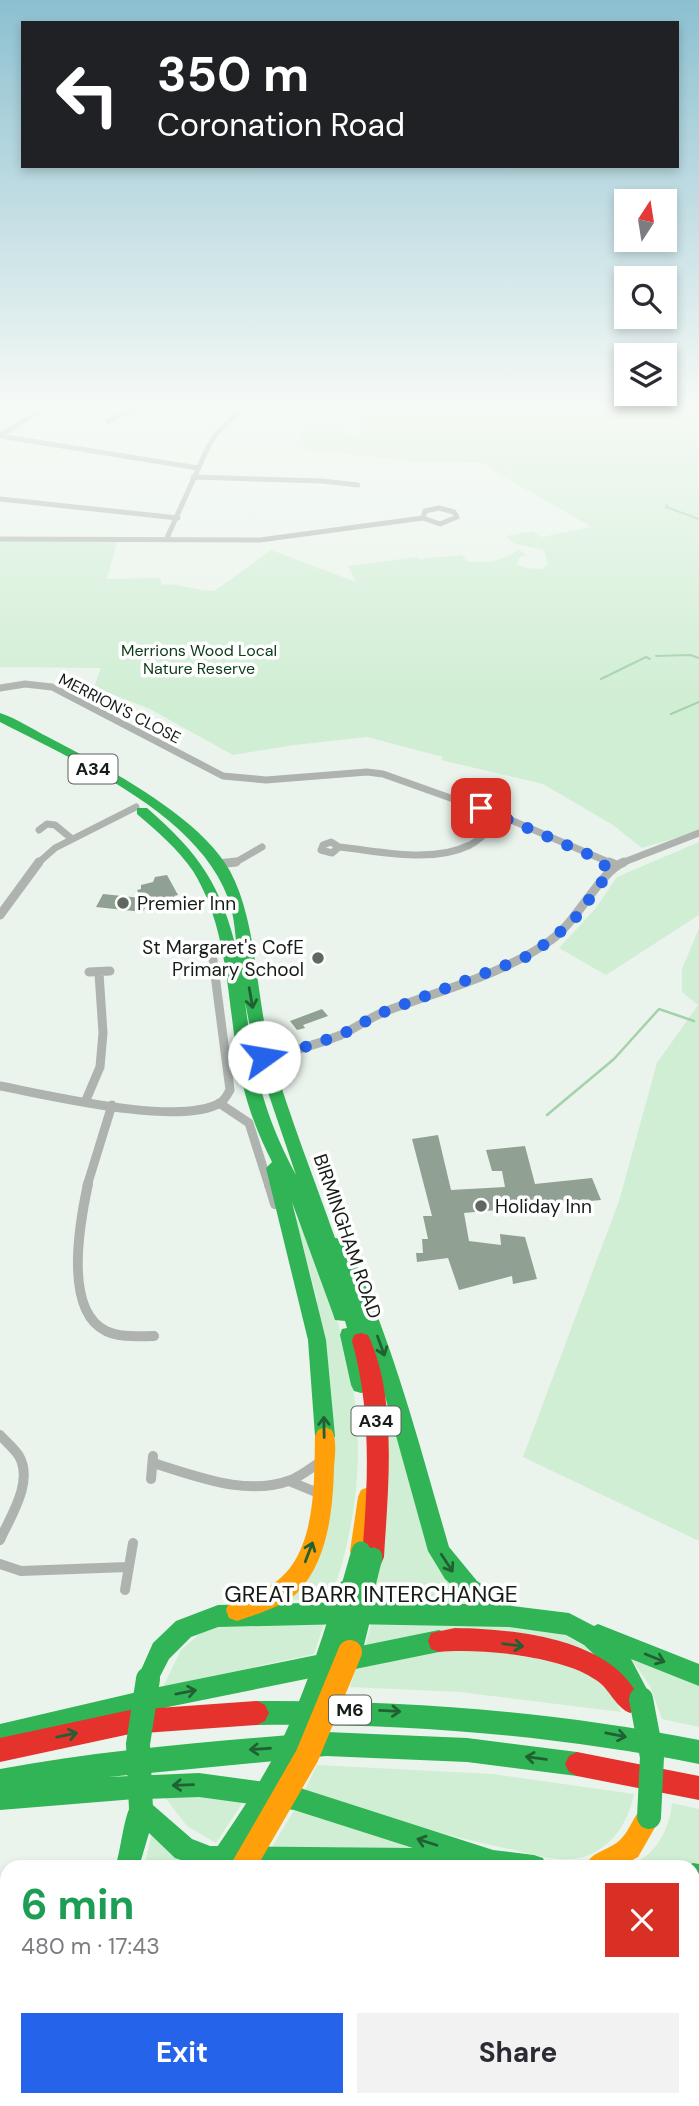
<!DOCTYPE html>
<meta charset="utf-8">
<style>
:root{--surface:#fff;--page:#f2f2f3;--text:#2b2b33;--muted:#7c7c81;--accent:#2563eb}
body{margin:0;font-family:"DM Sans",sans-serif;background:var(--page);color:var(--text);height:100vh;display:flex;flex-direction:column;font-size:26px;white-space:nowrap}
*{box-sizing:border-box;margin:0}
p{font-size:23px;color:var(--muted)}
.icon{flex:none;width:38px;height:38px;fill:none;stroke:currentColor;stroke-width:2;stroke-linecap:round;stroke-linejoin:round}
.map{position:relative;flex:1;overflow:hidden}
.details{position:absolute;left:0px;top:1860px;width:700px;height:247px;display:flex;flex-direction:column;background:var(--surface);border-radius:21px 21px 0 0;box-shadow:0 4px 10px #0003}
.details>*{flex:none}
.top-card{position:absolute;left:21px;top:21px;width:658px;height:147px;border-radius:0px;box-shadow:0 4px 10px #0003;background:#202124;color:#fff;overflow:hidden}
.needle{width:46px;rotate:12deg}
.fabs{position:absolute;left:614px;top:189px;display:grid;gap:14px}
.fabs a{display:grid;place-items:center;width:63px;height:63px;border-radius:0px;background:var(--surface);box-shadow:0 4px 10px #0003;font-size:35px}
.pin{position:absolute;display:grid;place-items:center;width:60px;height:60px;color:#fff;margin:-30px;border-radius:14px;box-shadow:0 4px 10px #0006}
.me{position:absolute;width:77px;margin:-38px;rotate:77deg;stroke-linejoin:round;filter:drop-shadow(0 0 5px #0008)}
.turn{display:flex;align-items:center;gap:24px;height:147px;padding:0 21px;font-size:32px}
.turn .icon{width:91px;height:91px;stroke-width:2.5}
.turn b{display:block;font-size:49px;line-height:60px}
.round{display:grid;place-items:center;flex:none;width:74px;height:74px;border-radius:0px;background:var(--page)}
.overview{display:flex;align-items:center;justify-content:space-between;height:119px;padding:0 21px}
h1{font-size:42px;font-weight:700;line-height:52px;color:#1e9e55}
.cta{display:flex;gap:14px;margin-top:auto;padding:14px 21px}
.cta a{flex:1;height:80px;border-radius:0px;background:var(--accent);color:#fff;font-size:28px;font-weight:700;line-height:80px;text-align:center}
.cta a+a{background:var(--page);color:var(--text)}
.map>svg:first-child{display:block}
.green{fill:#d0eed4}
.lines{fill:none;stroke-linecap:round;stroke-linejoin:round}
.stream-far1{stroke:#a3d2ab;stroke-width:2}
.stream{stroke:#a3d2ab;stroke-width:2.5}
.building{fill:#90a093}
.street-far4{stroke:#aeb3b0;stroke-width:5}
.street-far3{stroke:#aeb3b0;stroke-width:7}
.street-far2{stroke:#aeb3b0;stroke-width:9}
.street-far1{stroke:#aeb3b0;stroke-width:10}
.street{stroke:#aeb3b0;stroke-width:14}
.fast{fill:#30b455;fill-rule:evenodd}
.slow{fill:#ff9f0a;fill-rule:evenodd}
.jam{fill:#e5322d;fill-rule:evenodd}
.fast-bridge-far1{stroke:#30b455;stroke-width:19}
.fast-bridge{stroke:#30b455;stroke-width:24}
.slow-bridge{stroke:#ff9f0a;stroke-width:24}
.oneway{stroke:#226033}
.route{stroke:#2563eb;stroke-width:12;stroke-dasharray:0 21.6}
.poi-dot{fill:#606862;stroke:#fff;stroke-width:2.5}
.labels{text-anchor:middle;stroke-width:7;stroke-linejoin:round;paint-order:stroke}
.far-park-label{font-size:16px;fill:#0b3a18;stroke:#fff}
.far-street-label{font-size:16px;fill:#161c17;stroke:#fff}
.shield{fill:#fff;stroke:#5c605d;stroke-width:2}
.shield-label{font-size:18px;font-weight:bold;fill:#161c17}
.poi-label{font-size:19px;fill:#161c17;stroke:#fff;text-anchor:start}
.street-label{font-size:19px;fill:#161c17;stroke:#fff}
.near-street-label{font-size:23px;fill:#161c17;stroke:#fff}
</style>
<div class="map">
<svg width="699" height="2106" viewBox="0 0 699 2106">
<rect width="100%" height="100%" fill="#eaf4ec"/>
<path class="green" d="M 354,406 L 699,406 L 699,831 L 642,848 L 613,825 L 543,784 L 441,760 L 443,757 L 367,737 L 294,745 L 233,755 L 150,709 L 94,687 L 101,668 L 0,667 L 0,540 L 117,542 L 107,579 L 158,578 L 161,580 L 162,585 C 183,582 201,594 216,590 L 271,550 L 356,582 L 348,566 L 417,557 L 419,559 L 462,555 L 467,561 C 493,564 498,561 519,550 L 526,555 L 520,557 L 516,564 L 526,568 L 542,569 L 548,564 L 544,550 L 515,544 L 506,536 L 533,531 L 541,537 L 592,527 L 497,473 L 484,463 L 419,462 L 294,448 L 306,425 L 337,427 L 340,433 L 361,435 L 361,413 Z
M 699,842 L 699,915 L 606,975 L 559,948 L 596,908 L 617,877 Z
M 699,928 L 699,1541 L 523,1457 L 619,1201 L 657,1063 L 698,1005 L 682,992 L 682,969 Z
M 294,1212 C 358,1347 381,1458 330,1601 L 277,1599 L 316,1557 L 317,1299 Z
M 373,1334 L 422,1515 L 479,1603 L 374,1604 Z
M 326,1618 L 314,1654 L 163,1687 L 181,1650 L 208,1627 Z
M 372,1621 L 494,1622 L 559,1632 L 604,1657 L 440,1633 L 365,1646 Z
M 453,1650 L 481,1650 L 585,1666 L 616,1700 L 621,1712 L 460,1692 L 350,1687 L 358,1662 Z
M 627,1653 L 699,1681 L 699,1727 L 662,1719 L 650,1686 Z
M 317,1765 L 493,1774 L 634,1794 C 628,1823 612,1848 583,1857 C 560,1863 537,1855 514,1850 C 443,1836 374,1813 304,1792 Z
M 163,1795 L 245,1799 L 216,1843 L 187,1826 Z
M 672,1803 L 699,1809 L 699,1866 L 626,1867 C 655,1857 669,1832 672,1803 Z
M 298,1804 L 467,1858 L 270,1850 Z
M 152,1833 L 174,1856 L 196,1867 L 144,1867 Z"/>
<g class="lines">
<path class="stream-far1" d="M 667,505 L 666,507 L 699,519
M 656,656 L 690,655 L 699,658
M 601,679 L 646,657 L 650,659
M 671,714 L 699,702"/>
<path class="stream" d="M 547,1115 L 614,1059 L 659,1009 L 694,1021"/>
</g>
<path class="building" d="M 167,875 L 178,895 L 174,896 L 176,900 L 157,907 L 149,900 L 143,912 L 96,907 L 103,894 L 141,898 L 137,890 L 141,889 L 141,885 L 153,882 L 155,877 Z
M 322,1009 L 328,1016 L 303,1025 L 305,1028 L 297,1030 L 290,1021 Z
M 438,1135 L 451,1190 L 505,1187 L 502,1171 L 492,1171 L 486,1150 L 525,1146 L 535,1184 L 592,1178 L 601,1200 L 464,1213 L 469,1241 L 501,1245 L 500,1234 L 525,1237 L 537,1279 L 513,1284 L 512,1276 L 459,1290 L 448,1258 L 417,1262 L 416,1253 L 423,1253 L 422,1239 L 428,1239 L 423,1216 L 432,1216 L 412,1139 Z"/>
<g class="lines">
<path class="street-far4" d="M 108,421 L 140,406
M 0,436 L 198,468
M 0,436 L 41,410
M 193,477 L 322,481 L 358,485
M 0,499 L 178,518
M 439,508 L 454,512 L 457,517 L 440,524 L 423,518 L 425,511 Z
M 0,539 L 260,540 L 423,518
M 166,540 L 208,447 L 217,433 L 245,406"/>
<path class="street-far3" d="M 0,688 L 25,684 L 52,687 L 223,776 L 266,780 L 367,772 L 383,774 L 504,817 L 613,864
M 39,830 L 47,824 L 55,825 L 72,839
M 331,842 L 339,847 L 332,853 L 321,850 L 323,845 Z
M 339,847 C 380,851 431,864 470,845 C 483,838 493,826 504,817
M 37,864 L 55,848 L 136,807
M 220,864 L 236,862 L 262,847
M 619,864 L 699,833"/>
<path class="street-far2" d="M 609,862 L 616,865
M 218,864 L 236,862
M 0,915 L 39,862
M 89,972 L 110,971
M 264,1057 C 290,1052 316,1045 341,1035 C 356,1028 369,1018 384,1012 C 438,991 505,974 551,940 C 578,921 600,871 624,862
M 0,1086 C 48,1095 179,1127 220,1103 C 225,1100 227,1095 230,1090 L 212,952 L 228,940
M 86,1100 L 100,1067 L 103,1033 L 99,973
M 219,1103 L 249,1123 L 269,1186
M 87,1186 L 112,1105"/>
<path class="street-far1" d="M 88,1184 C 80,1221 63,1310 106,1331 C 121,1338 138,1336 154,1336
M 269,1184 L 275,1204
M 0,1435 C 6,1442 14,1448 19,1456 C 34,1482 10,1517 0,1540
M 153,1463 C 197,1476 246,1497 291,1480 C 303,1475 313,1466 324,1460
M 151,1479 L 153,1456
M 289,1481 L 323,1495
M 0,1564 L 21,1571 L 127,1567
M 125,1590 L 133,1543"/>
<path class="street" d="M 0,1938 L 7,1943
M 693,2043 L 699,2045
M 123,2106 L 129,2100
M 551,2106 L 553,2100"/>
<path class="fast" d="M 0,713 C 16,718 32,729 48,737 C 103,766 199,815 230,871 C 258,923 255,998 272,1057 C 290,1118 314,1178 335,1238 L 344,1239 L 347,1244 C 393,1341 419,1444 449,1547 L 477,1581 L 512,1606 L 569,1613 L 594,1626 L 598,1624 L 699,1664 L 699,1686 L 631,1659 L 652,1699 L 649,1707 L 641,1710 L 633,1707 L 613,1672 L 584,1645 L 566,1635 L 509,1627 L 348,1624 L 218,1627 L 191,1637 L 169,1659 L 154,1688 L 439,1630 L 447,1633 L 450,1641 L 447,1649 L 439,1652 L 168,1707 L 0,1748 L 0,1724 L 146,1690 L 140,1687 L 137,1679 L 153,1643 L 176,1621 L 218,1605 L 348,1602 L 472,1604 L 445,1579 L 428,1551 L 370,1342 L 368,1347 L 362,1349 L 371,1385 L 368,1391 L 361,1393 L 354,1391 L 351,1385 L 340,1335 L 342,1329 L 347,1328 L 345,1321 L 335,1320 L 333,1314 L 292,1202 L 326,1340 L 335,1436 L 332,1442 L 325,1445 L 318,1442 L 315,1436 L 308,1340 L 266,1168 L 272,1162 C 258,1134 246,1104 240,1072 C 227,1006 230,931 193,871 C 178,849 157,831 137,814 L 137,808 L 147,808 C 200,854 222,886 238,956 C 235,937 235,916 228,898 C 197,813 75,761 0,722 ZM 245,1002 L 256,1057 L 296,1175 C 263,1113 254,1071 245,1002 Z
M 257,1701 C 406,1700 552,1711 699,1740 L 699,1764 C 552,1735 406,1723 257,1725 L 249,1721 L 245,1713 L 249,1705 Z
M 326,1732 L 467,1738 L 577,1752 L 585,1756 L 589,1764 L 585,1772 L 577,1776 L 467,1762 L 326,1756 L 108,1777 L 199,1773 L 294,1786 L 493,1850 L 534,1855 L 543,1858 L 546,1867 L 201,1867 L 175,1858 L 149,1833 L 139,1867 L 115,1867 C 122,1849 123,1812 135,1799 L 0,1810 L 0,1769 C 108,1749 217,1741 326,1732 ZM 199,1797 L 294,1810 L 413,1848 L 210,1846 L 192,1839 L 146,1799 Z
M 693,1863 L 699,1864 L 699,1888 L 693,1887 L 693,1867 L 684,1867 Z
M 7,2073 L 7,2100 L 15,2100 L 11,2106 L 0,2106 L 0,2076 Z
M 26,2100 L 56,2100 L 53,2106 L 23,2106 Z
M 87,2100 L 117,2100 L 114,2106 L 84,2106 Z"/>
<path class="slow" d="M 325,1427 L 332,1430 C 337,1441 335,1455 334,1467 C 333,1510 328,1562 296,1594 C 280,1608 256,1614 237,1621 L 229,1618 L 226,1610 L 229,1602 C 244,1596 261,1593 274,1583 C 317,1554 314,1482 315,1436 L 318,1430 Z
M 368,1487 L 375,1490 L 378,1497 L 372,1551 L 369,1558 L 361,1561 L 353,1558 L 350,1551 L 358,1497 L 361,1490 Z
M 649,1805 L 658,1808 L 661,1817 L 638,1857 L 620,1867 L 585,1867 C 591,1851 608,1851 620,1840 C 632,1829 633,1811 649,1805 Z
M 52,2100 L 82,2100 L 79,2106 L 49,2106 Z"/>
<path class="jam" d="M 361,1333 L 368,1335 C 398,1398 388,1489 384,1557 L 381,1564 L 373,1567 L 365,1564 L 362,1557 C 368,1483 372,1413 352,1341 L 354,1335 Z
M 455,1628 C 515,1629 615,1638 641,1702 L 638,1710 L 630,1713 C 615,1707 610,1689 596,1680 C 563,1656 479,1648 439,1652 L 431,1649 L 428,1641 L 431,1633 Z
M 257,1701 L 265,1705 L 269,1713 L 265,1721 L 257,1725 L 130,1734 L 0,1762 L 0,1738 L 130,1710 Z
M 577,1752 L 699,1776 L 699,1800 L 577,1776 L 569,1772 L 565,1764 L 569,1756 Z"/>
<path class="fast-bridge-far1" d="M 349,1593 L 361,1551
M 364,1593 L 373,1557"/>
<path class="fast-bridge" d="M 350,1652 L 365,1591
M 641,1699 L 652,1757 L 649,1817
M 141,1809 L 138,1744 L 148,1679
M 218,1867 C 243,1830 269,1793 289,1753 C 315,1701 333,1646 349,1591"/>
<path class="slow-bridge" d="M 243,1867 L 307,1756 L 350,1652"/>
</g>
<defs><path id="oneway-shaft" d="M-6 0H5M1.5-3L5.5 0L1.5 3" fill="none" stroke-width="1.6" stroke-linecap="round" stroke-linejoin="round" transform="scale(1.75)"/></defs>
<g class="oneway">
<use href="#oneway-shaft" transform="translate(251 998) rotate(80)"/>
<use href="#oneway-shaft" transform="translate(381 1346) rotate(70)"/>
<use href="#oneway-shaft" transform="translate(324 1427) rotate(-91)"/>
<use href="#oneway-shaft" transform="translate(309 1552) rotate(-69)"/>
<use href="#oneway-shaft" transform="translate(447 1563) rotate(57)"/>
<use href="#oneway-shaft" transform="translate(513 1645) rotate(8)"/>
<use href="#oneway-shaft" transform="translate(655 1658) rotate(22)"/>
<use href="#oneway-shaft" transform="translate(186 1692) rotate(-11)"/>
<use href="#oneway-shaft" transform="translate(390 1711) rotate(3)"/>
<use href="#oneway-shaft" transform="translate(67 1735) rotate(-12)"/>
<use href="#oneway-shaft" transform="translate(616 1735) rotate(11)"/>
<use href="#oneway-shaft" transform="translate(260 1749) rotate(176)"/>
<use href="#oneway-shaft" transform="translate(536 1758) rotate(-172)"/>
<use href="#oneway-shaft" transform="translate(183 1785) rotate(178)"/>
<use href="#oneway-shaft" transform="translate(427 1842) rotate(-162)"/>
</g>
<linearGradient id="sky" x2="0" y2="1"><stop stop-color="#8cc0d0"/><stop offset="0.58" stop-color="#f6faf6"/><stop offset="1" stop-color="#f6faf6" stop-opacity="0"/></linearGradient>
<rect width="699" height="701" fill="url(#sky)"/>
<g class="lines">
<path class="route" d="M 264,1057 L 293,1051 L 343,1034 L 379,1014 L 524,958 L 554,938 L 577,916 L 610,871 L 597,858 L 481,808"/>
</g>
<g class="poi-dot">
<circle cx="123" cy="903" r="7"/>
<circle cx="318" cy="958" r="7"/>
<circle cx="481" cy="1206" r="7"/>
</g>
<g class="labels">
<g class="far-park-label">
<text x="199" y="656">Merrions Wood Local<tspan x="199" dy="18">Nature Reserve</tspan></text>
</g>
<g class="far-street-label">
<text transform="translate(120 708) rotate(27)" y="6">MERRION'S CLOSE</text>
</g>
<g class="shield">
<rect x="68.5" y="754.5" width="49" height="29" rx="5"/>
<rect x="351.5" y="1406.5" width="49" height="29" rx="5"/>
<rect x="329" y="1695.5" width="42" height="29" rx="5"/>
</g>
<g class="shield-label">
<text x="93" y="775">A34</text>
<text x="376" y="1427">A34</text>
<text x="350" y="1716">M6</text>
</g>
<g class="poi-label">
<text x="137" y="910">Premier Inn</text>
<text x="304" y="954" text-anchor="end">St Margaret's CofE<tspan x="304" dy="22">Primary School</tspan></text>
<text x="495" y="1213">Holiday Inn</text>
</g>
<g class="street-label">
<text transform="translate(348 1236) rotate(71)" y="7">BIRMINGHAM ROAD</text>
</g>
<g class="near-street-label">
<text x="371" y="1602">GREAT BARR INTERCHANGE</text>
</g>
</g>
</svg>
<div class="fabs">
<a><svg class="needle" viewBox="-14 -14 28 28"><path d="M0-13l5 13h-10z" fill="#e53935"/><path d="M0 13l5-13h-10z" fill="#7c7c81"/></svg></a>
<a><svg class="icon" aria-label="search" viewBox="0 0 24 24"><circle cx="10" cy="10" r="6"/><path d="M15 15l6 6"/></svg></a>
<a><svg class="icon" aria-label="layers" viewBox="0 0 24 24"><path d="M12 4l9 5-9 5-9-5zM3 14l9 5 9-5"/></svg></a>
</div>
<div class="pin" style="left:481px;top:808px;background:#d93025"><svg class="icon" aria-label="arrive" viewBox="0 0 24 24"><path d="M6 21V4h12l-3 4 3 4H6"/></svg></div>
<svg class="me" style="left:264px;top:1057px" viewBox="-20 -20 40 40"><circle r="19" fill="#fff"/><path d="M0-13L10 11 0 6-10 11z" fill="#2563eb"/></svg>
<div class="top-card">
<div class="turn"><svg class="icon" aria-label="left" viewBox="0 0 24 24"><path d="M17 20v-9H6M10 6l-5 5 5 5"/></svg><div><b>350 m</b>Coronation Road</div></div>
</div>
<section class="details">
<div class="overview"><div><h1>6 min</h1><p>480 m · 17:43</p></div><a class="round" style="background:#d93025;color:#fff"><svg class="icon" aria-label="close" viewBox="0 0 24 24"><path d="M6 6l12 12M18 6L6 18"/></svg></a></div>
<div class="cta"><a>Exit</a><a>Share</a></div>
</section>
</div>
